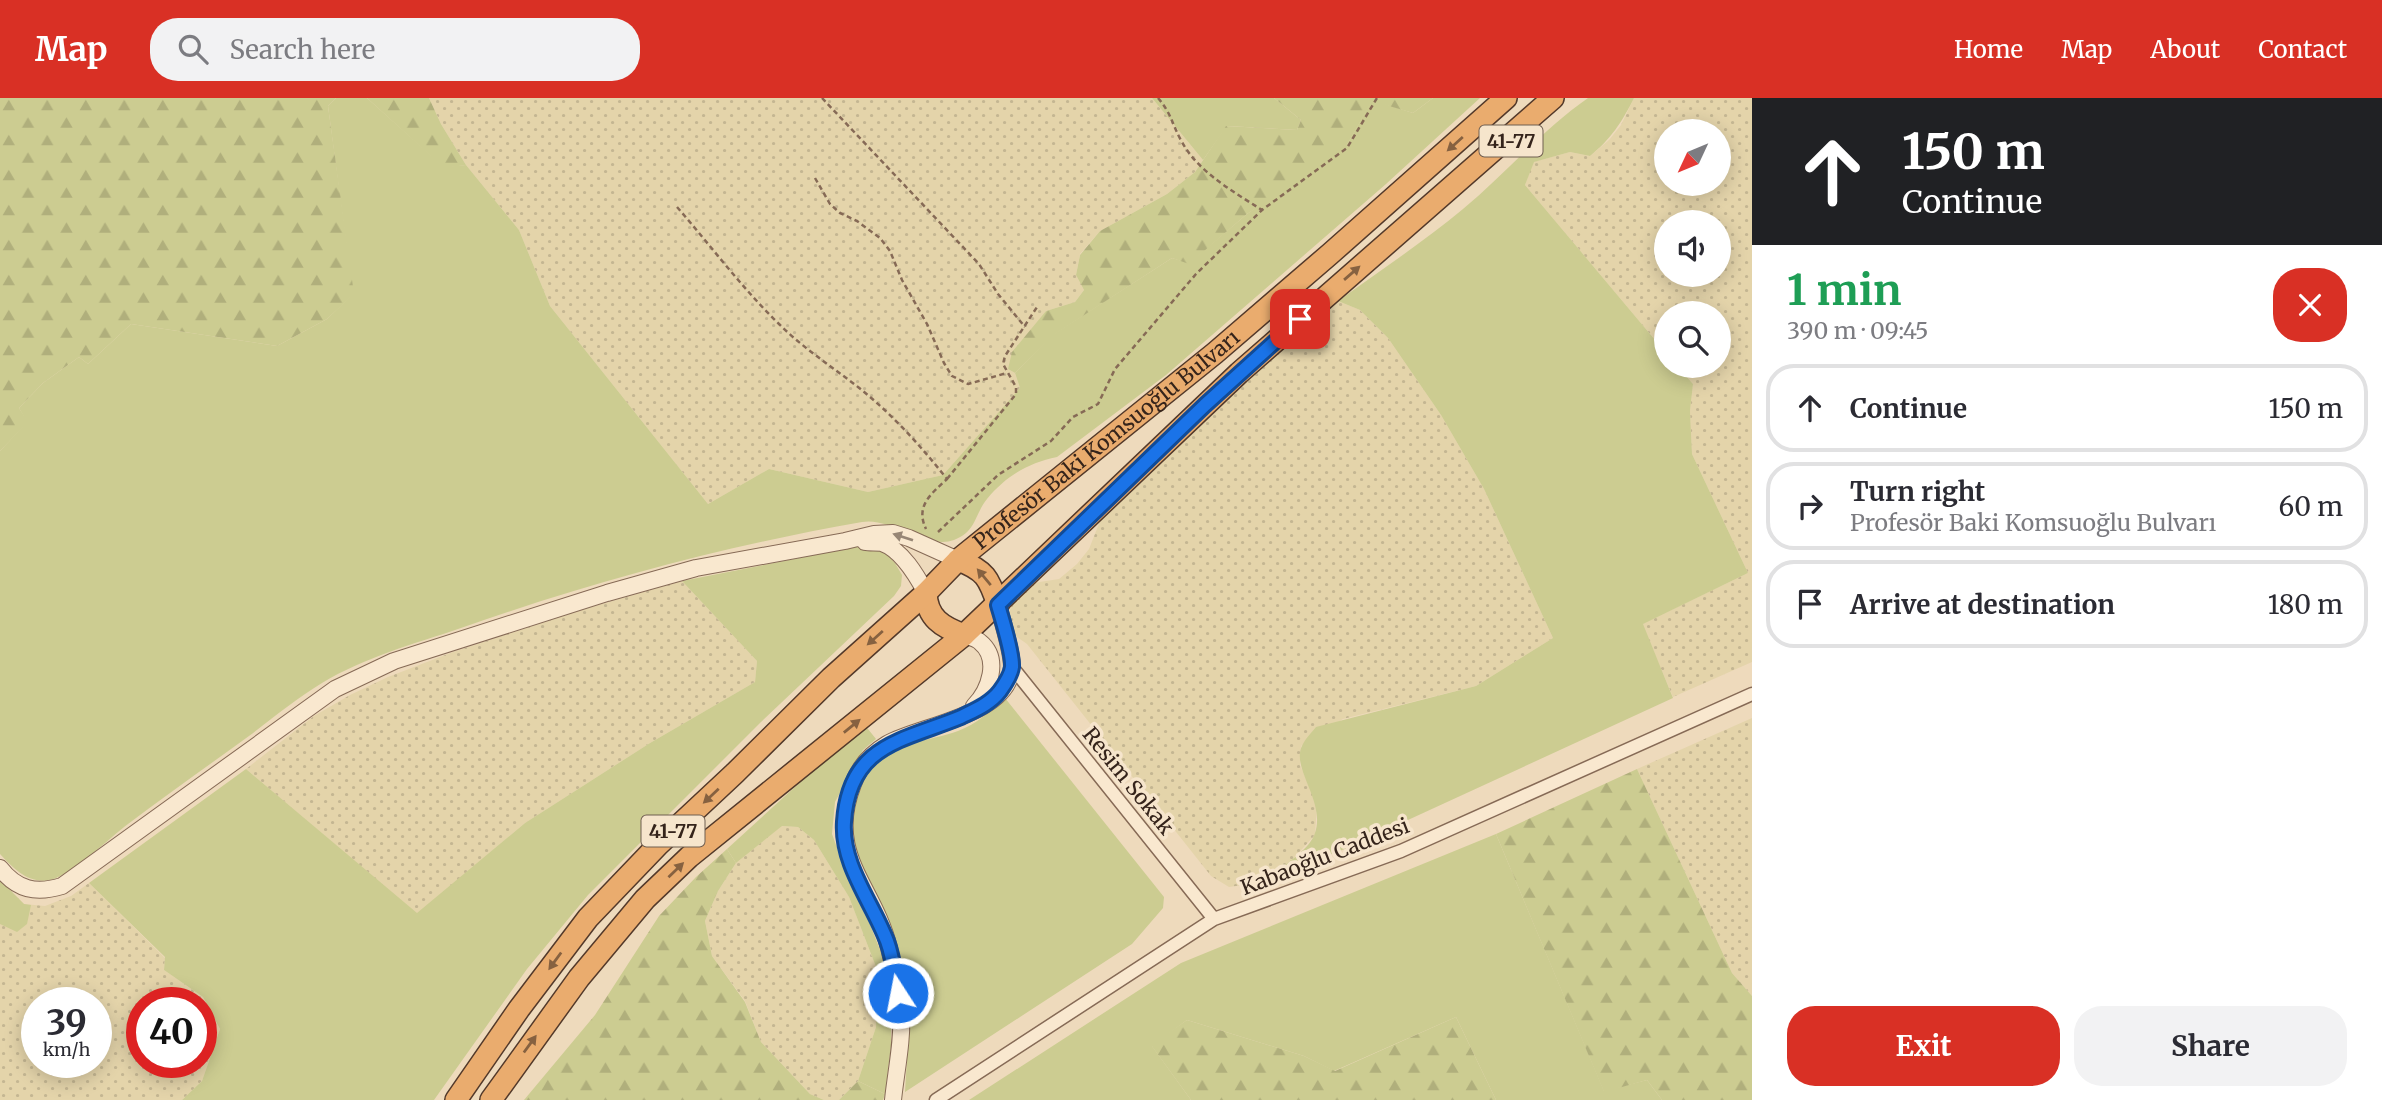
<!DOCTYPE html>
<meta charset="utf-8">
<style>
:root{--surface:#fff;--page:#f2f2f3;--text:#2b2b33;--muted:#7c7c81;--line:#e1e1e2;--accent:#d93025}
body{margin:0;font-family:Merriweather,serif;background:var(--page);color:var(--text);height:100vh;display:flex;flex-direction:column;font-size:26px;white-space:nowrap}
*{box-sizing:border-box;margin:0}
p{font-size:23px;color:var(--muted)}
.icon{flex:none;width:38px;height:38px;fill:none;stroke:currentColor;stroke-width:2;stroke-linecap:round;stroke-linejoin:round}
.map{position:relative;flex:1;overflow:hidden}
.sheet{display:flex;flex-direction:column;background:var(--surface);width:630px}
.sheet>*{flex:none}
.banner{background:#202124;color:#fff;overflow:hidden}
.needle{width:46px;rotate:226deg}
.tools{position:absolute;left:1654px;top:21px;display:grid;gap:14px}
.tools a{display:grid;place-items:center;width:77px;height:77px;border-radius:50%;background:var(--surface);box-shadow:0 4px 18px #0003;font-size:35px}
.speed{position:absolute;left:21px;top:889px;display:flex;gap:14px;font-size:35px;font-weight:700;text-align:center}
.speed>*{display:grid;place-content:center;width:91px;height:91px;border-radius:50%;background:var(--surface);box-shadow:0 4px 18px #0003;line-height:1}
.speed small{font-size:18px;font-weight:400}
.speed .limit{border:10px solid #d22;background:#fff;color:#111}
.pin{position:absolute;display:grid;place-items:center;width:60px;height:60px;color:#fff;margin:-30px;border-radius:14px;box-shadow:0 4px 10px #0006}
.me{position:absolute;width:77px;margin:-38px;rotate:349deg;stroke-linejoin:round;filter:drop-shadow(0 0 5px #0008)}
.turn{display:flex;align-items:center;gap:24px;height:147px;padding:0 35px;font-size:32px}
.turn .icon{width:91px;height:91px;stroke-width:2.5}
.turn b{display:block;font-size:49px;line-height:60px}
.round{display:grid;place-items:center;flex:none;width:74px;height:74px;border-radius:28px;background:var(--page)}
.head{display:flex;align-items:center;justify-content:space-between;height:119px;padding:0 35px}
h1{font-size:42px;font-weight:700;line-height:52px;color:#1e9e55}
.cta{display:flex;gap:14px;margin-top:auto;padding:14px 35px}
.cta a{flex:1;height:80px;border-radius:28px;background:var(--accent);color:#fff;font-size:28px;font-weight:700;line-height:80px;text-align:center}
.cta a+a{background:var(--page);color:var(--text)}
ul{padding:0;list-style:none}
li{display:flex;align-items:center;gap:21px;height:88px;margin:0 14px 10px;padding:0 21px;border:4px solid var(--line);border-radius:28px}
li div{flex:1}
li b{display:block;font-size:26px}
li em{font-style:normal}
header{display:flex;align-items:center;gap:42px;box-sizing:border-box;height:98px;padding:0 35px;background:var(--accent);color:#fff}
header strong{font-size:33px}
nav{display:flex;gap:38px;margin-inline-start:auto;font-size:24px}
.search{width:490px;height:63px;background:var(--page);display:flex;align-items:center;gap:18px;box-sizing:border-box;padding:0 24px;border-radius:28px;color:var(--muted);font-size:26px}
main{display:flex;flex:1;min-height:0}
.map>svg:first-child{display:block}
.farmland{fill:url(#farmland-dots);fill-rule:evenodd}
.grass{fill:#cccc91}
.forest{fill:url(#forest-firs)}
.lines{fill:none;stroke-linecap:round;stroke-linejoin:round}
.minor-casing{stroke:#866a56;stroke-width:15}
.tertiary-casing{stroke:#866a56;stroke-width:18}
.trunk-casing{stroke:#53392a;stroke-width:24}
.path{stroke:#866a56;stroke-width:2.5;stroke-dasharray:5 3.5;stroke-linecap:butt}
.minor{stroke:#f9e8cf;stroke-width:12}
.tertiary{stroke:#f9e8cf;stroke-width:16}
.trunk{stroke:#eaac6e;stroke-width:21}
.oneway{fill:#866140}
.oneway2{fill:#978675}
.route-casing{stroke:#114b97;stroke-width:18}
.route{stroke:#1a73e8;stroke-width:12}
.labels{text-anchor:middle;stroke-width:7;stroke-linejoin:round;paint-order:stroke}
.shield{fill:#f6e5cc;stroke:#6f5e50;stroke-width:2}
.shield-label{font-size:19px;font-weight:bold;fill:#35241b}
.street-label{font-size:21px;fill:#35241b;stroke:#f6e5cc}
</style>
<header>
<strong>Map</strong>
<div class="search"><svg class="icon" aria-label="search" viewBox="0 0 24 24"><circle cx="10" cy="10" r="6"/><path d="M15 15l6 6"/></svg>Search here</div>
<nav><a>Home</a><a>Map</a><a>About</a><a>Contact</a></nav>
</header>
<main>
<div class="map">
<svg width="1752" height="1002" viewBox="0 0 1752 1002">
<defs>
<pattern id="farmland-dots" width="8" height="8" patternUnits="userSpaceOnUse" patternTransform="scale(1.75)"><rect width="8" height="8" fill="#e4d4aa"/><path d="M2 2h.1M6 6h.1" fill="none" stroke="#c4b692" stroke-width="1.8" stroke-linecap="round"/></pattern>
<pattern id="forest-firs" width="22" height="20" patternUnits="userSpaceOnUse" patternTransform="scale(1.75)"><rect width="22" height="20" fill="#cccc91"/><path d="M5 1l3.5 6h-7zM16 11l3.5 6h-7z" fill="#b0af7c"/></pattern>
</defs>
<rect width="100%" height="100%" fill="#eedabc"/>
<path class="farmland" d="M 429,0 L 1152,0 L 1203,62 L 1195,74 L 1167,96 L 1100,133 L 1080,156 L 1076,177 L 1084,192 L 1075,204 L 1046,213 L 1008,271 L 1015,275 L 1020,290 L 943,377 L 868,394 L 769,371 L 708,406 L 550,208 L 519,132 L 466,67 L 441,26 Z
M 1634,0 L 1752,0 L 1752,564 L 1673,599 L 1642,526 L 1748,475 L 1692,356 L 1690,313 L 1693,286 L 1677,268 L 1718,268 L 1718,215 L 1666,215 L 1666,255 L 1525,87 L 1533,64 L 1570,54 L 1590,58 L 1609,42 L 1621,27 ZM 1666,33 L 1718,33 L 1718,86 L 1666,86 ZM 1666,124 L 1718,124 L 1718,177 L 1666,177 Z
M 1338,203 L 1360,212 L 1388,240 L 1441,317 L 1484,391 L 1553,540 L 1476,588 L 1343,621 L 1301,648 L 1300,667 L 1317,706 L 1315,737 L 1292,762 L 1257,785 L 1229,789 L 1211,778 L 1027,546 L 1017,539 L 1010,529 L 1008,516 L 1014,503 L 1033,485 L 1059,481 L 1077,466 L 1089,451 L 1100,423 L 1112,409 L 1297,235 Z
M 682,483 L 757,563 L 755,584 L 650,645 L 525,725 L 417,816 L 246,671 L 314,618 L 350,597 L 388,579 L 453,554 L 588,510 Z
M 1752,620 L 1752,898 L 1732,875 L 1637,671 Z
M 781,728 L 798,729 L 814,742 L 849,799 L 878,874 L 876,929 L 858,983 L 839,1002 L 824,1002 L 810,996 L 761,944 L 745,903 L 712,858 L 705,823 L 718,793 L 736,765 Z
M 0,782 L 24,806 L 45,808 L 71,798 L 89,785 L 165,860 L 164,872 L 203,899 L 220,931 L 202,983 L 182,1002 L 0,1002 ZM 37,905 L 96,905 L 96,964 L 37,964 ZM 142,905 L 201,905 L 201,964 L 142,964 Z"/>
<path class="grass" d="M 336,0 L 367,0 L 444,69 L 466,67 L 519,132 L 550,208 L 708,406 L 769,371 L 868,394 L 943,377 L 1020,290 L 1015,275 L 1054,236 L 1172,160 L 1189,165 L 1247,116 L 1348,45 L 1372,2 L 1413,15 L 1433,0 L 1480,0 L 1386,86 L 1166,277 L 1057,359 C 1028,365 1006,378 987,401 C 974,417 977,433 954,442 C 926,452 892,419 862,424 C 725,448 592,484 461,530 C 414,546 365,559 322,585 C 297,600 273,620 249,638 C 209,667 168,696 128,726 C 108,741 72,777 50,782 C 28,786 14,771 0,756 L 0,353 L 27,324 L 19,310 L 43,285 L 79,259 L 88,266 L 131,226 L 277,248 L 327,221 L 353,196 L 328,8 Z
M 1152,0 L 1274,0 L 1301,22 L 1297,32 L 1227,28 L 1203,62 Z
M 1588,0 L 1634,0 C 1622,24 1611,41 1590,58 L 1570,54 L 1534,64 L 1525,87 L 1666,255 L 1666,268 L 1677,268 L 1693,286 L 1690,313 L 1692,356 L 1748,475 L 1643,526 L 1673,600 L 1347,750 L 1257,785 C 1273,775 1310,753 1315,735 C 1326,702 1289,669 1303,646 C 1306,640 1312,634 1316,629 L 1476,588 L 1553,540 L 1484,391 L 1441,317 L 1388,240 L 1360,212 L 1338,203 C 1380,173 1423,144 1463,111 C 1506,75 1542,32 1588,0 Z
M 860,448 L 884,453 L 895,465 L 902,477 L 901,488 L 894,498 L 761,624 L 588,797 L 527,871 L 434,1002 L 182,1002 L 202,983 L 220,931 L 203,899 L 164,872 L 165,859 L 89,785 L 246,671 L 417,815 L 525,725 L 650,645 L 755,584 L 757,563 L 682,483 Z
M 1005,600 L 1164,799 L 1163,810 L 1132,846 L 905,994 C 908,945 912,893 897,846 C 882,797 838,751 856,697 C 861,683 867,670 878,661 C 901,643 931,643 958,633 C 977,626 990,613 1005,600 Z
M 864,626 L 876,641 L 863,652 L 835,704 L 832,736 L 844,769 L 864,811 L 882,857 L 891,902 L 891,948 L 885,996 L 858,983 L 876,929 L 878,874 L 849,799 L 814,742 L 798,729 L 782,728 L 736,765 L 727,751 Z
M 1496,736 L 1604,993 L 1647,982 L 1662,1002 L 1496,1002 L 1456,919 L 1334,973 L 1304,958 L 1187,922 L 1152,948 L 1191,1002 L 969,1002 L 1181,865 Z
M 0,782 L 24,806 L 31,807 L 27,826 L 17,834 L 0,826 Z"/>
<path class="forest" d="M 0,0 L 336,0 L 328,8 L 354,196 L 327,221 L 277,248 L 131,226 L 88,266 L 79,259 L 43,285 L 19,310 L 28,324 L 0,353 Z
M 367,0 L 429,0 L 441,26 L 466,67 L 444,70 Z
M 1274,0 L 1433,0 L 1413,15 L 1372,3 L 1348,45 L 1319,70 L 1247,116 L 1189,166 L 1172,160 L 1055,236 L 1015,275 L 1008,271 L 1012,254 L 1046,213 L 1075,204 L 1084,192 L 1076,177 L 1080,157 L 1100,133 L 1167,96 L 1195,74 L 1226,28 L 1297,32 L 1301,22 Z
M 1637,671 L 1732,875 L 1752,898 L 1752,1002 L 1662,1002 L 1647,982 L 1604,994 L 1496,736 Z
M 727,751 L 736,765 L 718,793 L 705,823 L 712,858 L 745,904 L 761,944 L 810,996 L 824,1002 L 524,1002 L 595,917 L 659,818 L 696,779 Z
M 1456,919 L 1496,1002 L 1191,1002 L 1151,947 L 1187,922 L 1304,958 L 1335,973 Z
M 858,983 L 885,996 L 883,1002 L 839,1002 Z"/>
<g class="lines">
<defs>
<path id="minor" d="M 1012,569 L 1214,821
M 936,1002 L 1214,821 L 1401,753 L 1752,596"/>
<path id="tertiary" d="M 865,444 C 870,445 877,444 882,445 C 902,452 917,478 926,495
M 964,537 C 969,539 976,540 980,544 C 1001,561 989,593 974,608
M 0,770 C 17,792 36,796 62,788 L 335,591 L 394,563 L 607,495 L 696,470 L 845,443 L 874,436 L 893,435 L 909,440 L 958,462
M 893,1002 C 896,973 903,942 901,912 C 899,892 894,870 889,850 C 874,787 825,758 853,686 C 859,669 872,655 887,646 C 920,627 1009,618 1012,569 C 1012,553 1002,522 998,507"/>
<g id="trunk">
<path d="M 958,462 C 985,472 989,480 998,507"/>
<path d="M 926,495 C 927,520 942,529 964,537"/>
<path id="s1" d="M 456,1002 L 519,911 L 588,820 L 659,746 L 735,675 L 831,580 L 926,495 L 958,462 L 1215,255 L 1330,156 L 1506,0"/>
<path d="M 491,1002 L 579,880 L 645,801 L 689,759 L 964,537 L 1239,275 L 1553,0"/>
</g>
</defs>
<use href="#minor" class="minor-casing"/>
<use href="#tertiary" class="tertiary-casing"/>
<use href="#trunk" class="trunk-casing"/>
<path class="path" d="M 822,0 L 979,166 L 998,196 L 1025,229
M 1158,0 C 1172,16 1172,27 1182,44 C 1198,74 1234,94 1262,112
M 815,80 L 830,106 L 840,115 L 857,123 L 880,140 L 890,153 L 902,182 L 927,226 L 944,265 L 952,278 L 968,286 L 1007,275
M 677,109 C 711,148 742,190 779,226 C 803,250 831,268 858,289 C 892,316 920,347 947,381 C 931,396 915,408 926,431
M 947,381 L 1016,296 L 1016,289 L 1003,266 L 1005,258 L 1037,209
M 938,434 L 998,377 L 1051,343 L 1073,319 L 1098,306 L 1115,271 L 1196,176 L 1262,112 L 1347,50 L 1377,0"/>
<use href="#minor" class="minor"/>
<use href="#tertiary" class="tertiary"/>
<use href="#trunk" class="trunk"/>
</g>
<defs><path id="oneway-solid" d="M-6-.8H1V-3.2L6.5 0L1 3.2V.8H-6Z" transform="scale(1.75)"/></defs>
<g class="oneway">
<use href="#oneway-solid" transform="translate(1455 46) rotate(138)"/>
<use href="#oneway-solid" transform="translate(1352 175) rotate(-41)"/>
<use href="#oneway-solid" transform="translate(984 479) rotate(-130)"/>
<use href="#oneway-solid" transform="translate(875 540) rotate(138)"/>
<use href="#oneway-solid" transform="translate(852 628) rotate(-39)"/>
<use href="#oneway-solid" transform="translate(711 698) rotate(137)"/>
<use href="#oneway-solid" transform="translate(676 772) rotate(-44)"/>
<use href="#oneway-solid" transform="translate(555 863) rotate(126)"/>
<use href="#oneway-solid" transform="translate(530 946) rotate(-54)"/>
</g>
<use class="oneway2" href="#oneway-solid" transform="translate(903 439) rotate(-162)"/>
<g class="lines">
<defs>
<path id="route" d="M 898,895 C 895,878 893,859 887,843 C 872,804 841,766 844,724 C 849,646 903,643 961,619 C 975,612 990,606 1000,593 C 1005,586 1011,577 1012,569 C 1013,555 1002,521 998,507 L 1205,307 L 1300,221"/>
</defs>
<use href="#route" class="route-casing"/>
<use href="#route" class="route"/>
</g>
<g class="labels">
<g class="shield">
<rect x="1479.5" y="27.5" width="63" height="31" rx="5"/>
<rect x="641.5" y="717.5" width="63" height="31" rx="5"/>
</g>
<g class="shield-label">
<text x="1511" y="50">41-77</text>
<text x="673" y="740">41-77</text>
</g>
<g class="street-label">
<text dy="7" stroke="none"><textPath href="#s1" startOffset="931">Profesör Baki Komsuoğlu Bulvarı</textPath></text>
<text transform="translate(1128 683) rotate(51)" y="7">Resim Sokak</text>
<text transform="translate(1325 759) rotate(-21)" y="7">Kabaoğlu Caddesi</text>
</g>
</g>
</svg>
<div class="tools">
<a><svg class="needle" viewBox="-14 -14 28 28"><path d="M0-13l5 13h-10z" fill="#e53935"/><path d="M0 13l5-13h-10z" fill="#7c7c81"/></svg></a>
<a><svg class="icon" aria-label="sound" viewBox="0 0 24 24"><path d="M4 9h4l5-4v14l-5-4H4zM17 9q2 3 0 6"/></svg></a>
<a><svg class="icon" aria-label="search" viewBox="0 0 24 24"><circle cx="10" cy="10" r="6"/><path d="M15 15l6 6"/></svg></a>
</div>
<div class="speed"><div>39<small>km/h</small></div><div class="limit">40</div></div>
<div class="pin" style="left:1300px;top:221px;background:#d93025"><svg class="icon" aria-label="arrive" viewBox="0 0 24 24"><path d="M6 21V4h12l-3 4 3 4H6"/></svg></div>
<svg class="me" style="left:898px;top:895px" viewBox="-20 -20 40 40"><circle r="17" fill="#1a73e8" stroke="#fff" stroke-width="3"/><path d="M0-11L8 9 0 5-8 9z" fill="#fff"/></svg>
</div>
<section class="sheet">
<div class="banner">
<div class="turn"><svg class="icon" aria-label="ahead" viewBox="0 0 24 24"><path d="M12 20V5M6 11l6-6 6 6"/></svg><div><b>150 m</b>Continue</div></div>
</div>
<div class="head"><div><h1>1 min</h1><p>390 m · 09:45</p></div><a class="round" style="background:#d93025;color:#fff"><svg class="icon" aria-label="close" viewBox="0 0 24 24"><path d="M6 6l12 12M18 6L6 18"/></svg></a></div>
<ul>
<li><svg class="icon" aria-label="ahead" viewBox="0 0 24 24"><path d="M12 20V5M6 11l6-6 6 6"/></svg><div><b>Continue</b></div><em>150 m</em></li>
<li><svg class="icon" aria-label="right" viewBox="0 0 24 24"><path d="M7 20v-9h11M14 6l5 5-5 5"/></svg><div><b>Turn right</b><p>Profesör Baki Komsuoğlu Bulvarı</p></div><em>60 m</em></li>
<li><svg class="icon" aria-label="arrive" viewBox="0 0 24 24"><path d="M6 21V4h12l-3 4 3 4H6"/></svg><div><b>Arrive at destination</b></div><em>180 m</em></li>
</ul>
<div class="cta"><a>Exit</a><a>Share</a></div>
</section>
</main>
